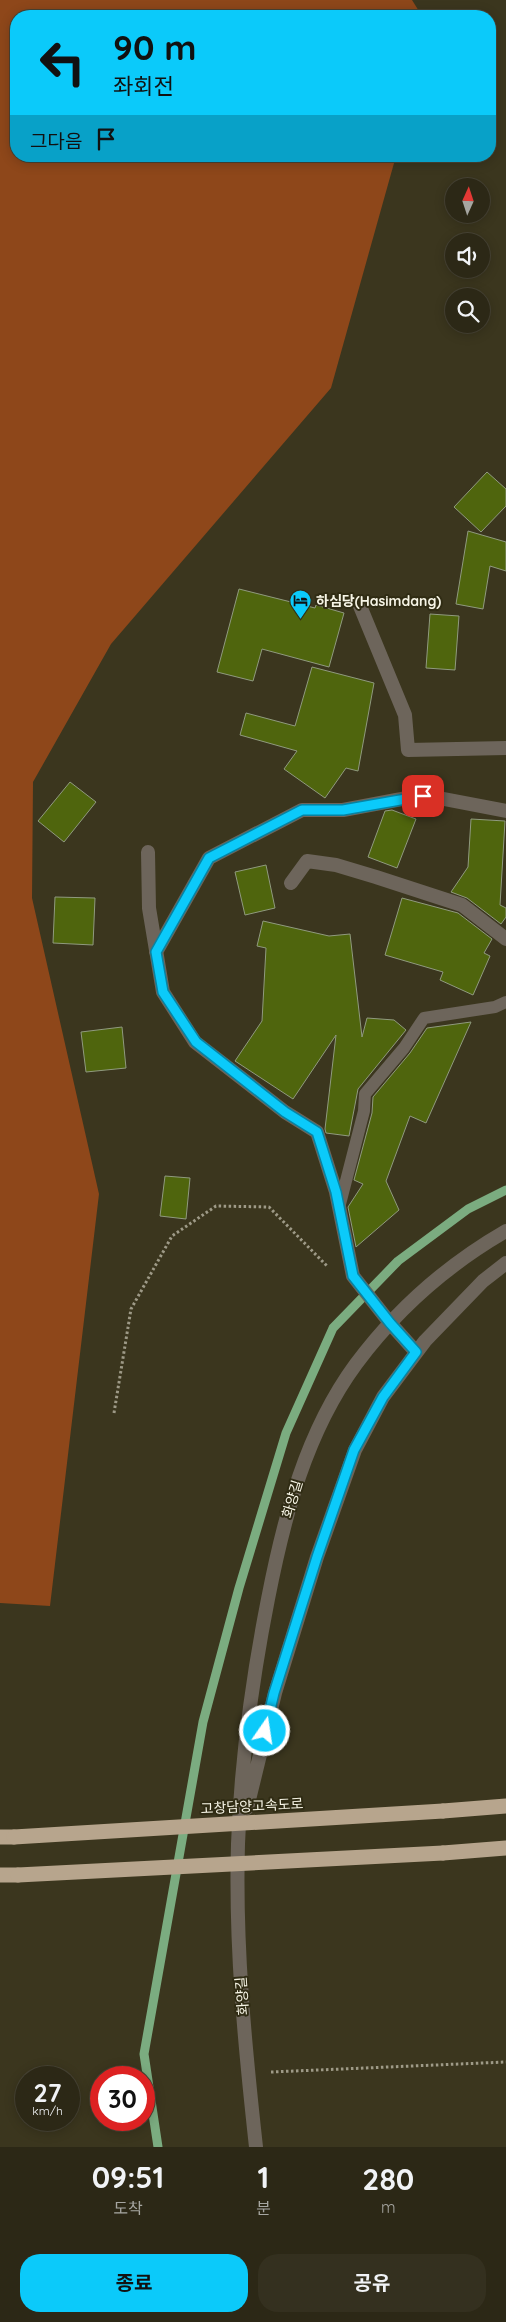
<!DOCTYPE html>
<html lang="ko">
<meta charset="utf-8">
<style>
:root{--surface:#2c2816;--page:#34301f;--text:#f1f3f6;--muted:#a6a6a1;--line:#484435;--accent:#0bcafa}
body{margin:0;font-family:Quicksand,"Noto Sans KR",sans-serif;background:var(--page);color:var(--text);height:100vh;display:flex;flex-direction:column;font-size:19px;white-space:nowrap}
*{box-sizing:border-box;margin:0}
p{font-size:16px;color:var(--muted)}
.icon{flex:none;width:28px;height:28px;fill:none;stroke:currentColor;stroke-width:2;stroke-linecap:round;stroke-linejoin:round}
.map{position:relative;height:2147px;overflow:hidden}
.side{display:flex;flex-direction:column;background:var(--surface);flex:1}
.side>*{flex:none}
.hud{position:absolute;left:10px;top:10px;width:486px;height:152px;border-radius:20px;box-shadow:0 2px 12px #0003,0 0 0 1px var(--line);background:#0bcafa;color:#111;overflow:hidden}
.needle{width:32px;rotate:3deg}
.controls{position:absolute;left:445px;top:178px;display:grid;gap:10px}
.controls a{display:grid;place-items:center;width:45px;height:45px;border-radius:50%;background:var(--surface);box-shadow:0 2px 12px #0003,0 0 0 1px var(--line);font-size:25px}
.speed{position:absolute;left:15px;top:2066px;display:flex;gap:10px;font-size:25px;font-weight:700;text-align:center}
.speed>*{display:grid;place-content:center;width:65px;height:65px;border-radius:50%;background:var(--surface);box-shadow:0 2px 12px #0003,0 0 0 1px var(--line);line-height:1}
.speed small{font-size:12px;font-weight:400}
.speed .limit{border:8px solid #d22;background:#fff;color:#111}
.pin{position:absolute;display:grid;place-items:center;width:42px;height:42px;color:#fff;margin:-21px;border-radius:10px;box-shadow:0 2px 8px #0006}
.me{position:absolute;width:55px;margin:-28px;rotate:13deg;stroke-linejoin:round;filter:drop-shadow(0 0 4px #0008)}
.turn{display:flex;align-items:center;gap:18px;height:105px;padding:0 20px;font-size:22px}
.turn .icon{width:65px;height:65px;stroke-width:2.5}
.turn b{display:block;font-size:35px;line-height:42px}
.then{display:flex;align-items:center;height:48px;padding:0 20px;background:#0003;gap:10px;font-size:19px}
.eta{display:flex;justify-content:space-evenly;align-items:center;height:85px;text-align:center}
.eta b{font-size:30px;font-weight:700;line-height:35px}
.action{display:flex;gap:10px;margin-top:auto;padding:10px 20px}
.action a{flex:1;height:58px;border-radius:20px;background:var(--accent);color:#111;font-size:20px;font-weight:700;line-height:58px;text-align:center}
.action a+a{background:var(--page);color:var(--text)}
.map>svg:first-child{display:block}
.forest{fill:#8e471a}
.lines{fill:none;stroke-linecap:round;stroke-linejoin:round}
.stream{stroke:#7bac80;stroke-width:9}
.building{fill:#4f650d;stroke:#909a7f}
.path{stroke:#9e9a87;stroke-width:3;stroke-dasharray:2.5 2.5;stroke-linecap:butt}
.service{stroke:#6d655b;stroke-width:12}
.minor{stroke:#6d655b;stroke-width:14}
.motorway{stroke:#b7a58d;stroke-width:15}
.motorway-bridge{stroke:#b7a58d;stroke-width:15}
.route-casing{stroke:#0783a2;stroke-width:12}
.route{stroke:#0bcafa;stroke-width:9}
.labels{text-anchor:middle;stroke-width:4;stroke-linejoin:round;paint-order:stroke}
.poi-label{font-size:14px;font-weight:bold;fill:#f7f5e6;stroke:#302c14;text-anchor:start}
.street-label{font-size:14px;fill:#f7f5e6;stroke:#302c14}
</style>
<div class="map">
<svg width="506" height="2147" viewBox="0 0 506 2147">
<rect width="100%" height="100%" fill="#3b361e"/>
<path class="forest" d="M 0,0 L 412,0 L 422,16 L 16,16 L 16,156 L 396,156 L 331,388 L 111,644 L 33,782 L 32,898 L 99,1194 L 50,1606 L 0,1603 Z"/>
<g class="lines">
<path class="stream" d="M 158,2147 L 144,2054 L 203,1722 L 239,1588 L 286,1433 L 333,1328 L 398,1261 L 468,1209 L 506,1190"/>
</g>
<path class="building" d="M 487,472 L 506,489 L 506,506 L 481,532 L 454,507 Z
M 468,531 L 506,542 L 506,571 L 490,566 L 483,609 L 456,604 Z
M 239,589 L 315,608 L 316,605 L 344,613 L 329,667 L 262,649 L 253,681 L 217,672 Z
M 430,614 L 459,616 L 455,670 L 426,668 Z
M 312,667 L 374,683 L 358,771 L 346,768 L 325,798 L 284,769 L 297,751 L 240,735 L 246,713 L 295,726 Z
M 70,782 L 96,802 L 64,842 L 38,821 Z
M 392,810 L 416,819 L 397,868 L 368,857 L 385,811 Z
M 471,819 L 505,821 L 500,905 L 506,908 L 506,917 L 501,924 L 467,898 L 451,892 L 468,867 Z
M 266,865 L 275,908 L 245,915 L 235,872 Z
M 55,897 L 95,898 L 93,945 L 53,943 Z
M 402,898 L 458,913 L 492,939 L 484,953 L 490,956 L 473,995 L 440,980 L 443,972 L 385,955 Z
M 263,921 L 329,936 L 350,934 L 362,1037 L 367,1018 L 394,1020 L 406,1030 L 358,1089 L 349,1136 L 326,1133 L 325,1129 L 336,1035 L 293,1099 L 235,1061 L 262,1021 L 266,948 L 257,946 Z
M 471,1022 L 426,1123 L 410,1116 L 386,1181 L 399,1210 L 356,1247 L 348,1207 L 363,1184 L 354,1180 L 372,1113 L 373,1097 L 410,1053 L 427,1028 Z
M 122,1027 L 126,1068 L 86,1072 L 81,1032 Z
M 165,1176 L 190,1178 L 186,1219 L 160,1216 Z"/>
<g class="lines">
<path class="path" d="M 114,1413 L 131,1309 L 172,1236 L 216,1206 L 269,1207 L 327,1266
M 271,2072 L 506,2062"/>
<path class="service" d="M 339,1208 L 364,1111 L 365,1094 L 404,1048 L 424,1018 L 495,1007 L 506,1002"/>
<path class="minor" d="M 360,606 L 405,715 L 408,750 L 506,748
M 148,852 L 149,908 L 163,992 L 195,1042 L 285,1112 L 317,1132 L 336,1192 L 353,1276 L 390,1323 L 416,1352
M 291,883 L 307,861 L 336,865 L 376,877 L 462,905 L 506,939
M 156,952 L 209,858 L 302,810 L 343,810 L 423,795 L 506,811
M 247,1808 L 275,1693 L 317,1557 L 355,1450 L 383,1397 L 425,1341 L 483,1281 L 506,1263
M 256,2147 C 245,2047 235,1945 238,1844 C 241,1762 252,1680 268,1599 C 284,1517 306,1432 356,1364 C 397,1309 447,1265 506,1231"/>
<path class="motorway" d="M 443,1811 L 506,1806
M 0,1837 L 14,1837
M 443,1853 L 506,1848
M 0,1875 L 18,1875"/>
<path class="motorway-bridge" d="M 14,1837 L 443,1811
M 18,1875 L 443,1853"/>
</g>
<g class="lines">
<defs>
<path id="route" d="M 265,1731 L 274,1693 L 317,1557 L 354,1450 L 383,1397 L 416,1352 L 390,1323 L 353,1276 L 336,1192 L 317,1132 L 285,1112 L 196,1042 L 163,992 L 156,952 L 209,858 L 302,810 L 343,810 L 423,796"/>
</defs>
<use href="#route" class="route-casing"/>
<use href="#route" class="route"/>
</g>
<defs>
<symbol id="hotel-pin" viewBox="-11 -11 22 30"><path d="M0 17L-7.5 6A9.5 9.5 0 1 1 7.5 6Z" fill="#0bcafa" stroke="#302c14"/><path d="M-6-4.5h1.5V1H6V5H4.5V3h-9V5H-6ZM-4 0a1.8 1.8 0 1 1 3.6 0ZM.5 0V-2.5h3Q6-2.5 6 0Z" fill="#111"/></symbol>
</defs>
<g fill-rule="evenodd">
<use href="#hotel-pin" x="288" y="588" width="25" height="34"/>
</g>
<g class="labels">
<g class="poi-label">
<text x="316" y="606">하심당(Hasimdang)</text>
</g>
<g class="street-label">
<text transform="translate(292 1499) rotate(-73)" y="5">화양길</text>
<text transform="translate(252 1806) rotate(-3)" y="5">고창담양고속도로</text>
<text transform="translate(242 1996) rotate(-94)" y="5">화양길</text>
</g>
</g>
</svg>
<div class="controls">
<a><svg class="needle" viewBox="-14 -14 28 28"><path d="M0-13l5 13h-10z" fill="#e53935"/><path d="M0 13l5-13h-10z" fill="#a6a6a1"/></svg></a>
<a><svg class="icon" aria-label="sound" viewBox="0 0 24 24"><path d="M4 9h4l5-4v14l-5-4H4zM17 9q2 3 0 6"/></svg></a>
<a><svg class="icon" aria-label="search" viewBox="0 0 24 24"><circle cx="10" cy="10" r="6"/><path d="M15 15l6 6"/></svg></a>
</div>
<div class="speed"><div>27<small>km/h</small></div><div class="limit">30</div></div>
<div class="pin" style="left:423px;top:796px;background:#d93025"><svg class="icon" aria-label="arrive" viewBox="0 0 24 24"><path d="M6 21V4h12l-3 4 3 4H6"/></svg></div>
<svg class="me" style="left:265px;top:1731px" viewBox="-20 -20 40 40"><circle r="17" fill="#0bcafa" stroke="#fff" stroke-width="3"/><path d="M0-11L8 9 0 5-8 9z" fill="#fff"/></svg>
<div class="hud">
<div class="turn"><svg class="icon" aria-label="left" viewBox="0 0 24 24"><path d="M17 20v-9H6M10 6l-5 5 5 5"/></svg><div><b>90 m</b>좌회전</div></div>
<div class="then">그다음<svg class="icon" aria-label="arrive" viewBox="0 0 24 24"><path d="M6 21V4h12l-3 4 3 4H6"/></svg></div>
</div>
</div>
<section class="side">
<div class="eta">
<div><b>09:51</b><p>도착</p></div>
<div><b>1</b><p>분</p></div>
<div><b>280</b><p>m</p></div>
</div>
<div class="action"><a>종료</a><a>공유</a></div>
</section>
